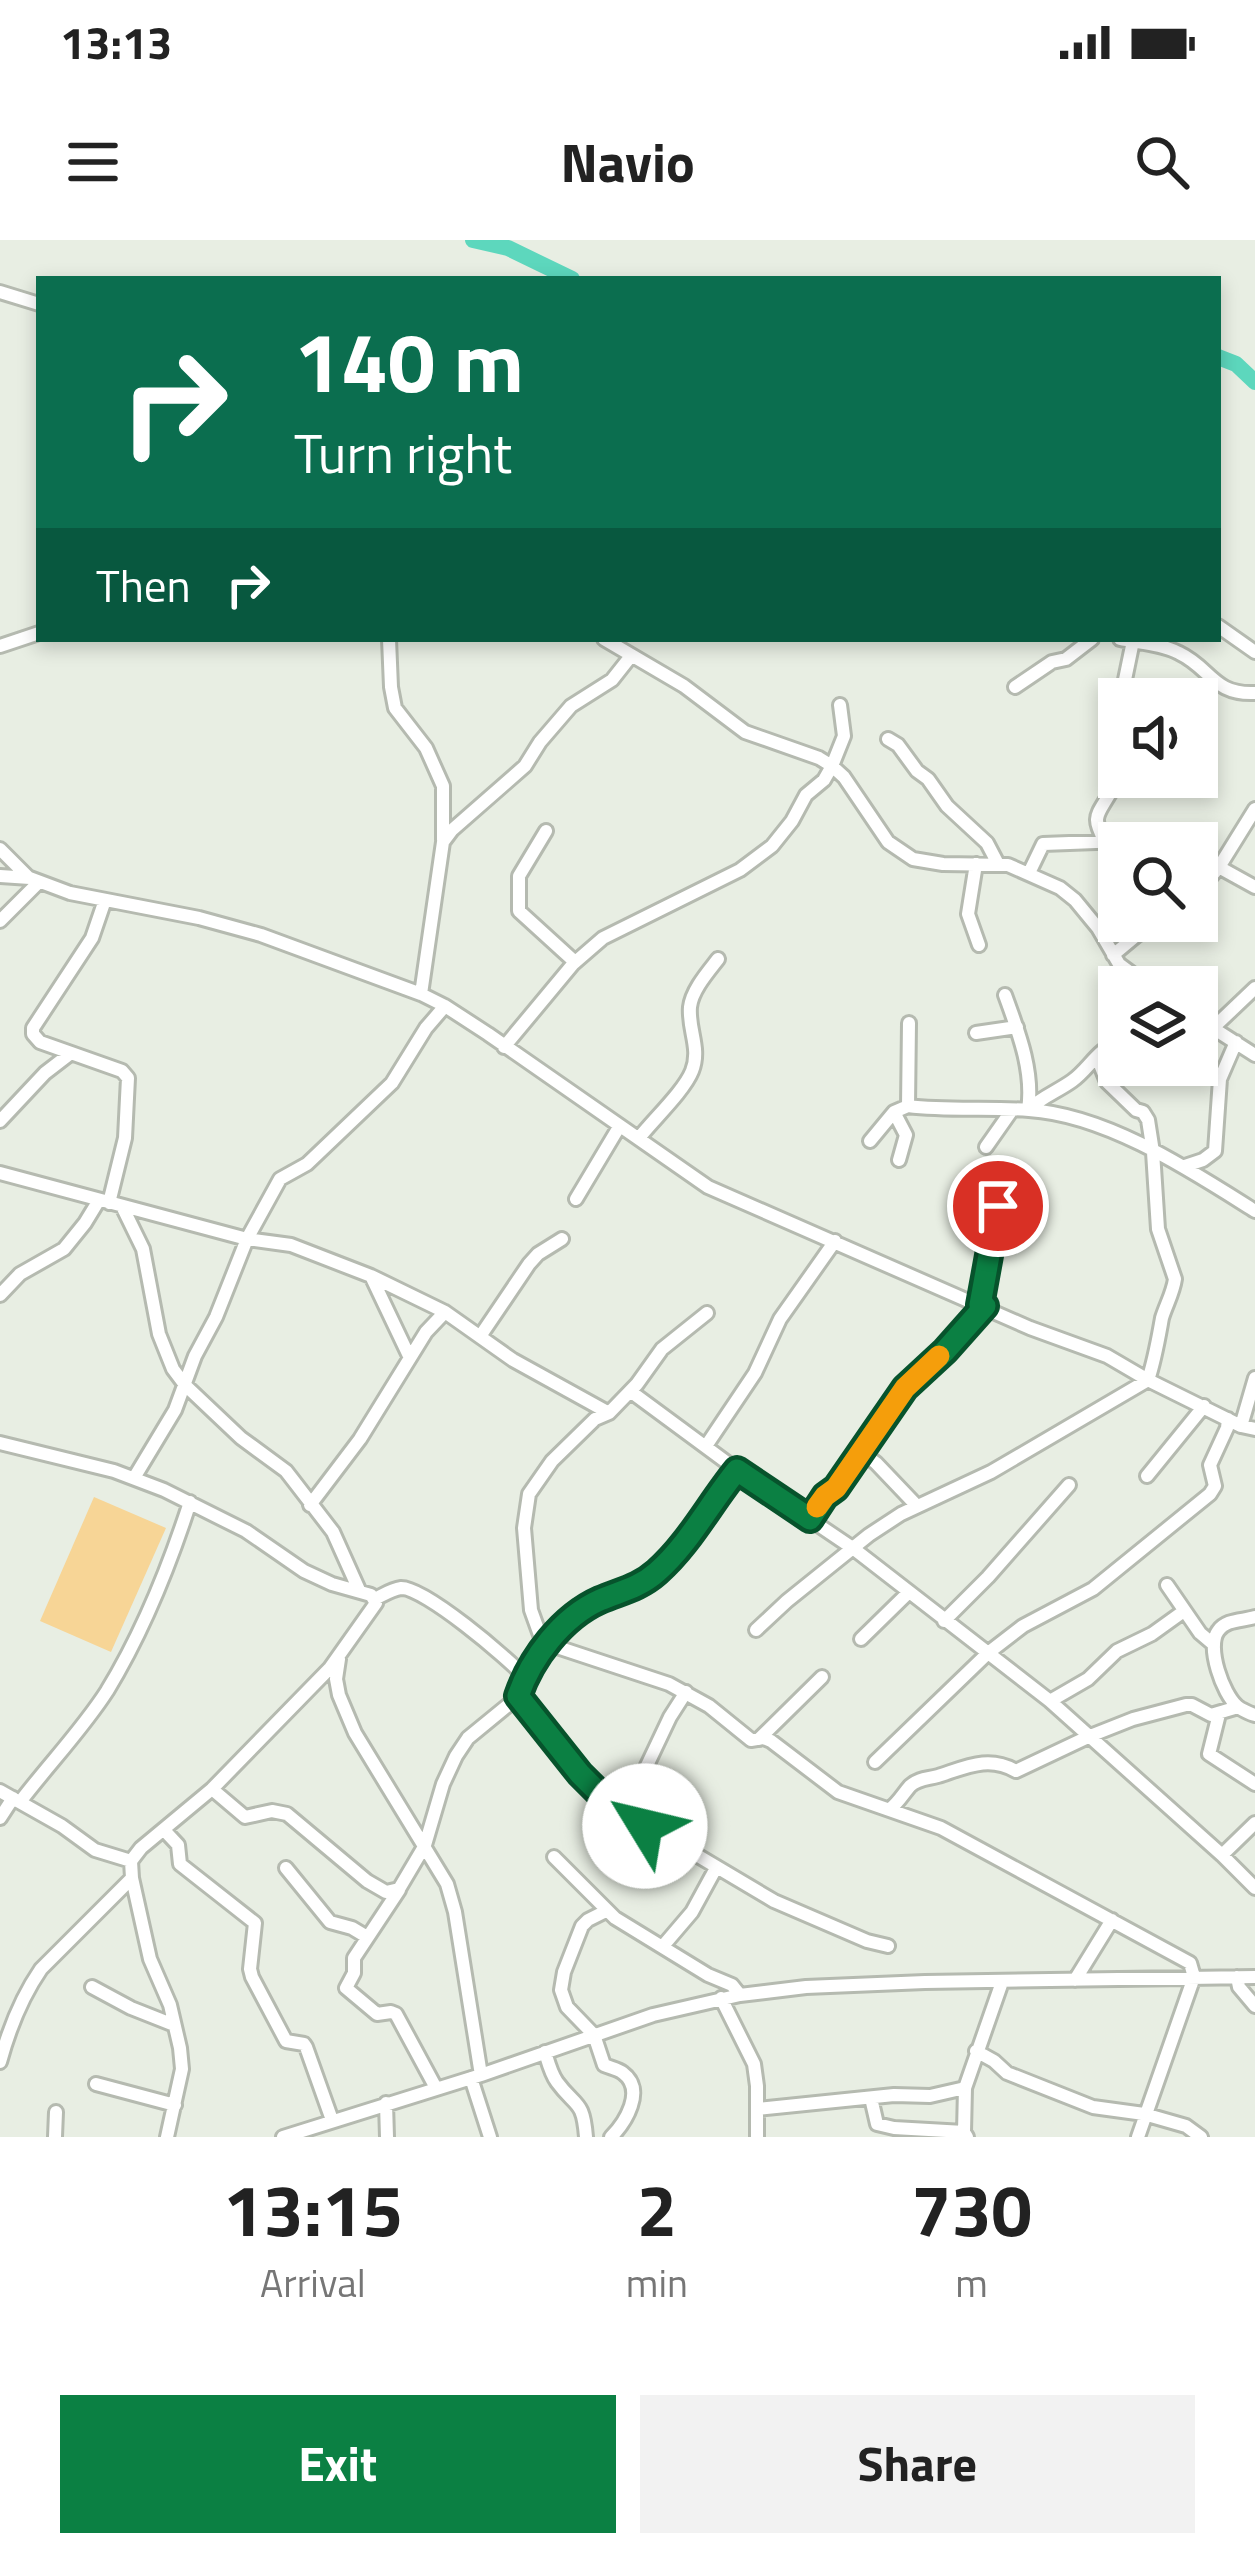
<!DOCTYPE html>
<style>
:root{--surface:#fff;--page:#f2f2f2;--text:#222;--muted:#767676;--accent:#0b8043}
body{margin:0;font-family:"Titillium Web",sans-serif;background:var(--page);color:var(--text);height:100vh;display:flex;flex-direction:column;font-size:45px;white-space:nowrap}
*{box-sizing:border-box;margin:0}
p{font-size:39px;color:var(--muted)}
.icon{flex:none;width:66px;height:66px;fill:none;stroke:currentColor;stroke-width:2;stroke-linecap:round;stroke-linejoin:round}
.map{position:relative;height:1897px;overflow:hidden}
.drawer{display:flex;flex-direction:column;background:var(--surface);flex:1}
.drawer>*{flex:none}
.hud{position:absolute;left:36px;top:36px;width:1185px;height:366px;border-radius:0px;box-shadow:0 6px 18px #0003;background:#0b6e4f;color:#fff;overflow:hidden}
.buttons{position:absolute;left:1098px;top:438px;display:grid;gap:24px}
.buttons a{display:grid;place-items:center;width:120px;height:120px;border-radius:0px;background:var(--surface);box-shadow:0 6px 18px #0003;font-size:60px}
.pin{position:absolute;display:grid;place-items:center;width:102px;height:102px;color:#fff;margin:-51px;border:6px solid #fff;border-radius:50%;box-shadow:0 3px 12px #0007}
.me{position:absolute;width:132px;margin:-66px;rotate:306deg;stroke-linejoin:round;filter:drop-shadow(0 0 9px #0008)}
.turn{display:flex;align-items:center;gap:42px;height:252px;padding:0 60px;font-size:54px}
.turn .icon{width:156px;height:156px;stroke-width:2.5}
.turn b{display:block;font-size:84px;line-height:102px}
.then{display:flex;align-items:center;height:114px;padding:0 60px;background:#0003;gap:24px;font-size:45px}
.eta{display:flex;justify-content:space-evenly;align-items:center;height:204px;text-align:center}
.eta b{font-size:72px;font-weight:700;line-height:84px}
.cta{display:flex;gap:24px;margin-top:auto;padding:24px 60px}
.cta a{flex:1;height:138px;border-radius:0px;background:var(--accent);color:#fff;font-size:48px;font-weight:700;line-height:138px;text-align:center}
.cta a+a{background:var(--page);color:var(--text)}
.status{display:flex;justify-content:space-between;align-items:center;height:84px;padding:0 60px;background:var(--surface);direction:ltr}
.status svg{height:33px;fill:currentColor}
header{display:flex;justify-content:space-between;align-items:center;height:156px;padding:0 60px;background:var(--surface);font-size:54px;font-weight:700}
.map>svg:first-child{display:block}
.green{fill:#f7d596}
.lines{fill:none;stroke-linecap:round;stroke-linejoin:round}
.river{stroke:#5dd7bd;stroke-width:16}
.minor-casing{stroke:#b5bab0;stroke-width:18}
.minor{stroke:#fff;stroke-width:12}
.route-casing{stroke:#07532c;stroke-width:30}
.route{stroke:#0b8043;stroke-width:21}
.slow{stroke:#f59e0b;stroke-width:21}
</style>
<div class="status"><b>13:13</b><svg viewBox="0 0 49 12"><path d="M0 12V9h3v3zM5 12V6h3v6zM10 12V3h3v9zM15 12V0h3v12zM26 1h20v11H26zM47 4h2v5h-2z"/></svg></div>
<header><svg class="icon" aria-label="menu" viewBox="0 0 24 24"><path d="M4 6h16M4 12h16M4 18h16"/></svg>Navio<svg class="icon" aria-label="search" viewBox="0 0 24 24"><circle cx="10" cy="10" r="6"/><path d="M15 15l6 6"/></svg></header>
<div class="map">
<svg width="1255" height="1897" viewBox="0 0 1255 1897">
<rect width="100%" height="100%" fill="#e8eee3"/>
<path class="green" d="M 94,1257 L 166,1288 L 111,1412 L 40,1381 Z"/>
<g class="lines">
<path class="river" d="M 473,0 L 508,8 L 572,39
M 1218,117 L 1236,124 L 1255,142"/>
<defs>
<path id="minor" d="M 0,52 L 39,64
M 1218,386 L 1255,412
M 389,399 L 391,447 L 395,468 L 426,508 L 443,546 L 443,600
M 604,399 L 684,446 L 745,492 L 819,518 L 832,526 L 844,537 L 888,602 L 913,619 L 943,624 L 1008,625 L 1060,648 L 1075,660 L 1098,688 L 1119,724 L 1150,747
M 1120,399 C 1139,403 1162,404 1179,413 C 1211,428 1213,455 1255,453
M 0,406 L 39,393
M 1015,447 L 1052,422 L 1066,419 L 1092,399
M 1121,459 L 1133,401
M 888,499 L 898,505 L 917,531 L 928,539 L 947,566 L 987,603 L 998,624
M 1111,552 C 1128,537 1140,537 1161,541
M 546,591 L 519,636 L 519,671 L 575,722
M 1105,602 C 1091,576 1097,576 1110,553 C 1116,543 1117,532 1119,521
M 0,609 L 29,638
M 1197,615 L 1255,647
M 976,624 L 968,674 L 979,705
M 1029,633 L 1043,604 L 1149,600 L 1167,603
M 0,636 L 30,638 L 70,653 L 199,678 L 261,695 L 421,754 L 445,766 L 488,794 L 708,947 L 1030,1088 L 1107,1116 L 1148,1140 L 1241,1186 L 1255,1189
M 1197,653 L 1219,627 L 1255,569
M 105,660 L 92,698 L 33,788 L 33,794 L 40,802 L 122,831 L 128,838 L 125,898 L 109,963
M 0,681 L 39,642
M 1113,715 L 1137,695 L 1163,681
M 421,754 L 443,602 L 452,590 L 525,526 L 540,502 L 571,466 L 612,440 L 631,416
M 1005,755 C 1018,791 1034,831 1028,870
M 1197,778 L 1255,815
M 1213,788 L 1255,748
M 976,793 L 1017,787
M 504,807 L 573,724 L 603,698 L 740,630 L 772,606 L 792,581 L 806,555 L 824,540 L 832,526 L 844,496 L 840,465
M 908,866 C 948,871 988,867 1029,870 C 1107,875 1190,930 1255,971
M 1029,869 C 1042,857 1058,851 1072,841 C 1090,828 1097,809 1119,802
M 894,872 L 906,895 L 899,920
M 0,881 L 45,833 L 71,813
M 639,898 C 653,880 684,851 692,831 C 701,808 688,790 690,767 C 692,750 708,732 718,719
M 870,901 L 894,872 L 908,866 L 909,783
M 986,907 L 1012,870
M 1185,926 L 1203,920 L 1215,911 L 1220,839 L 1236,802
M 0,933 L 247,999 L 291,1005 L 371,1036 L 445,1072 L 513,1120 L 609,1173
M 576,959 L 619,887
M 122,966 L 143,1009 L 159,1094 L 173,1129 L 185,1145 L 241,1198 L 286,1231 L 293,1240 L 333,1292 L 359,1350
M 372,1038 L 410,1118
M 0,1055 L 20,1034 L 64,1009 L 85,983 L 99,960
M 980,1065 L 998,966
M 707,1073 L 662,1109 L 637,1144 L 609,1173 L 595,1179 L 552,1221 L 529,1254 L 524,1288 L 531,1370 L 540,1395 L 548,1404 L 669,1444 L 709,1466 L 751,1500 L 764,1498 L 771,1501 L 838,1552 L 941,1588 L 1190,1723 L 1194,1737 L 1138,1897
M 481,1095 L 529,1024 L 538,1014 L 562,999
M 630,1151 L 737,1230 L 854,1309 L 1050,1461 L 1222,1615 L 1255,1648
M 1241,1186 L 1255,1138
M 0,1203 L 114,1231 L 164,1250 L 246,1291 L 304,1331 L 332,1344 L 371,1355 L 376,1363 L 330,1428 L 212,1549 L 141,1608 L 131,1621 L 132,1638 L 150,1719 L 170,1765 L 180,1808 L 182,1829 L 167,1897
M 706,1206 L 755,1133 L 780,1079 L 835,1001
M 860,1211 L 876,1223 L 917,1266
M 1147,1236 L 1204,1166
M 134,1238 L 175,1170 L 195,1116 L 216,1077 L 247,999 L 280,939 L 307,924 L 392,843 L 426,788 L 445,766
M 310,1265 L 360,1199 L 426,1092 L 445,1072
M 810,1279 L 825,1256 L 836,1248 L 905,1148 L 945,1111 L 985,1067
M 1167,1345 L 1200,1393 L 1213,1404
M 375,1359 C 383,1355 392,1349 401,1348 C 424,1347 508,1418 525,1437
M 1255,1377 C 1243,1381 1226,1379 1218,1391 C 1206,1407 1223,1454 1237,1466 C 1240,1469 1251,1474 1255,1475
M 944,1381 L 988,1337 L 1069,1245
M 756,1390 L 787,1361 L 869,1295 L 901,1274 L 991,1232 L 1148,1140 C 1155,1119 1158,1100 1162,1078 C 1166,1065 1173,1053 1175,1039 L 1158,989 L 1153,912 L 1148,880 L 1143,872 L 1136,870 L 1107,842 L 1097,817
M 861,1399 L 908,1353
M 339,1419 L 336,1439 L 339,1455 L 355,1493 L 447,1644 L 455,1672 L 481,1835
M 518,1457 L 567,1521 L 609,1563 L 774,1661 L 867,1701 L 888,1706
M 1050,1461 L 1088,1439 L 1117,1411 L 1152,1394 L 1184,1371
M 1219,1474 L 1209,1514 L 1255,1544
M 759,1499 L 822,1437
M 875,1522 L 988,1413 L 1023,1386 L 1093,1349 L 1210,1254 L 1215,1246 L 1210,1225 L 1227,1188 L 1228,1179
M 212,1549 L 245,1577 L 272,1571 L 287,1574 L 367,1641 L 386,1652 L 399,1649 L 425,1605 L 443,1544 L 456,1516 L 468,1498 L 518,1457 L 533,1423 L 560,1391 L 582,1369 L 606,1357 L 638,1348 L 656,1333 L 694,1289 L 709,1264 L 737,1230
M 0,1551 L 62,1586 L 95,1610 L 131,1621
M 20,1562 C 48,1525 82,1490 107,1451 C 143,1392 169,1327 190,1262
M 890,1569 C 899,1562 903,1554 910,1546 C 919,1538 928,1539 938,1536 C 966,1527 989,1515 1016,1531 L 1090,1496 L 1133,1479 L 1186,1465 L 1192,1465 L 1211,1475 L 1238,1467
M 0,1578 L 13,1558
M 645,1586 L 643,1534 L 670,1477 L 686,1452
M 164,1590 L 178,1605 L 180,1624 L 255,1683 L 250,1729 L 252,1737 L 286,1801 L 304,1804 L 306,1807 L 332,1880
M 1222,1615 L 1255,1583
M 554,1617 L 615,1678 L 708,1735 L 732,1745 L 740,1755
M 286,1628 L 330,1682 L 352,1688 L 367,1697
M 399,1650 L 354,1718 L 354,1733 L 346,1748 L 377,1774 L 391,1772 L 396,1774 L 436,1848
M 606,1671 L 588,1680 L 582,1686 L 564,1732 L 561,1750 L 567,1767 L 594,1795 L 604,1825 C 611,1828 618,1829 623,1833 C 646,1850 625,1883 611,1897
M 663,1706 L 692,1672 L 716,1628
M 1237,1737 L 1239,1747 L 1255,1766
M 1075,1740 L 1112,1680
M 92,1747 L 131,1768 L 174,1785
M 721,1758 L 754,1824 L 757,1846 L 757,1897
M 976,1811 L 994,1821 L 1007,1833 L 1093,1867 L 1144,1874 L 1186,1886 L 1201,1897
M 545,1812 C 548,1822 551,1834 557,1842 C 576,1868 583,1859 586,1897
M 0,1822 C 9,1789 21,1758 41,1729 L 132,1638
M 471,1838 L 490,1897
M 96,1844 L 175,1865
M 871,1858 L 877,1884 L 894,1888 L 964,1892
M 386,1863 L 387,1897
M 757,1869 L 894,1855 L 930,1856 L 965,1848
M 55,1897 L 56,1872
M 283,1897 L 481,1835 L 653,1775 L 740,1755 L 806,1747 L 925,1742 L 1255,1737
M 967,1897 L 964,1892 L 965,1848 L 1002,1742"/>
</defs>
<use href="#minor" class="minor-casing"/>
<use href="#minor" class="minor"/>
</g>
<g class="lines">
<defs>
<path id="route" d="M 645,1586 L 609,1563 L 580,1534 L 518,1456 C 531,1418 562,1377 600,1360 C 621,1351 639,1348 657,1332 C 689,1304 710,1263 737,1230 L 810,1279 L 825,1256 L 836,1248 L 905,1148 L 945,1111 L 985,1066 L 980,1065 L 998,966"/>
</defs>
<use href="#route" class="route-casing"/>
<use href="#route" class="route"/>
<path class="slow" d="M 817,1267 L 825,1256 L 836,1248 L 905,1148 L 939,1116"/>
</g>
</svg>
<div class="buttons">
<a><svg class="icon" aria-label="sound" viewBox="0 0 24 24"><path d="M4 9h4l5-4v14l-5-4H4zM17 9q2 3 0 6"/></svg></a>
<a><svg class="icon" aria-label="search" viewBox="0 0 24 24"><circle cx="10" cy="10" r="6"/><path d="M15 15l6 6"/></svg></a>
<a><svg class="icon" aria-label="layers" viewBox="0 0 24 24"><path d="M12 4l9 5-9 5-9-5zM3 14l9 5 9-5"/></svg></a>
</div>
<div class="pin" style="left:998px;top:966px;background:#d93025"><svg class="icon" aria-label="arrive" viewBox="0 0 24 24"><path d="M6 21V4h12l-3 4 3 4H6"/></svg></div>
<svg class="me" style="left:645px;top:1586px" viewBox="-20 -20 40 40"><circle r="19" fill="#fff"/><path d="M0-13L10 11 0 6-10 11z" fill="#0b8043"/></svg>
<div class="hud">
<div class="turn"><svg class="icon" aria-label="right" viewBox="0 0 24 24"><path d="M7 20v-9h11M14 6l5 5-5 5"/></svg><div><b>140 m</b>Turn right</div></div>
<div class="then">Then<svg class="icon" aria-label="right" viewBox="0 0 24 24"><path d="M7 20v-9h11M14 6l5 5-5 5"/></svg></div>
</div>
</div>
<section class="drawer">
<div class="eta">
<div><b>13:15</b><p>Arrival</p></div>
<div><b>2</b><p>min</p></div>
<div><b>730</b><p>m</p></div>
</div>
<div class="cta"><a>Exit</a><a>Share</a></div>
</section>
